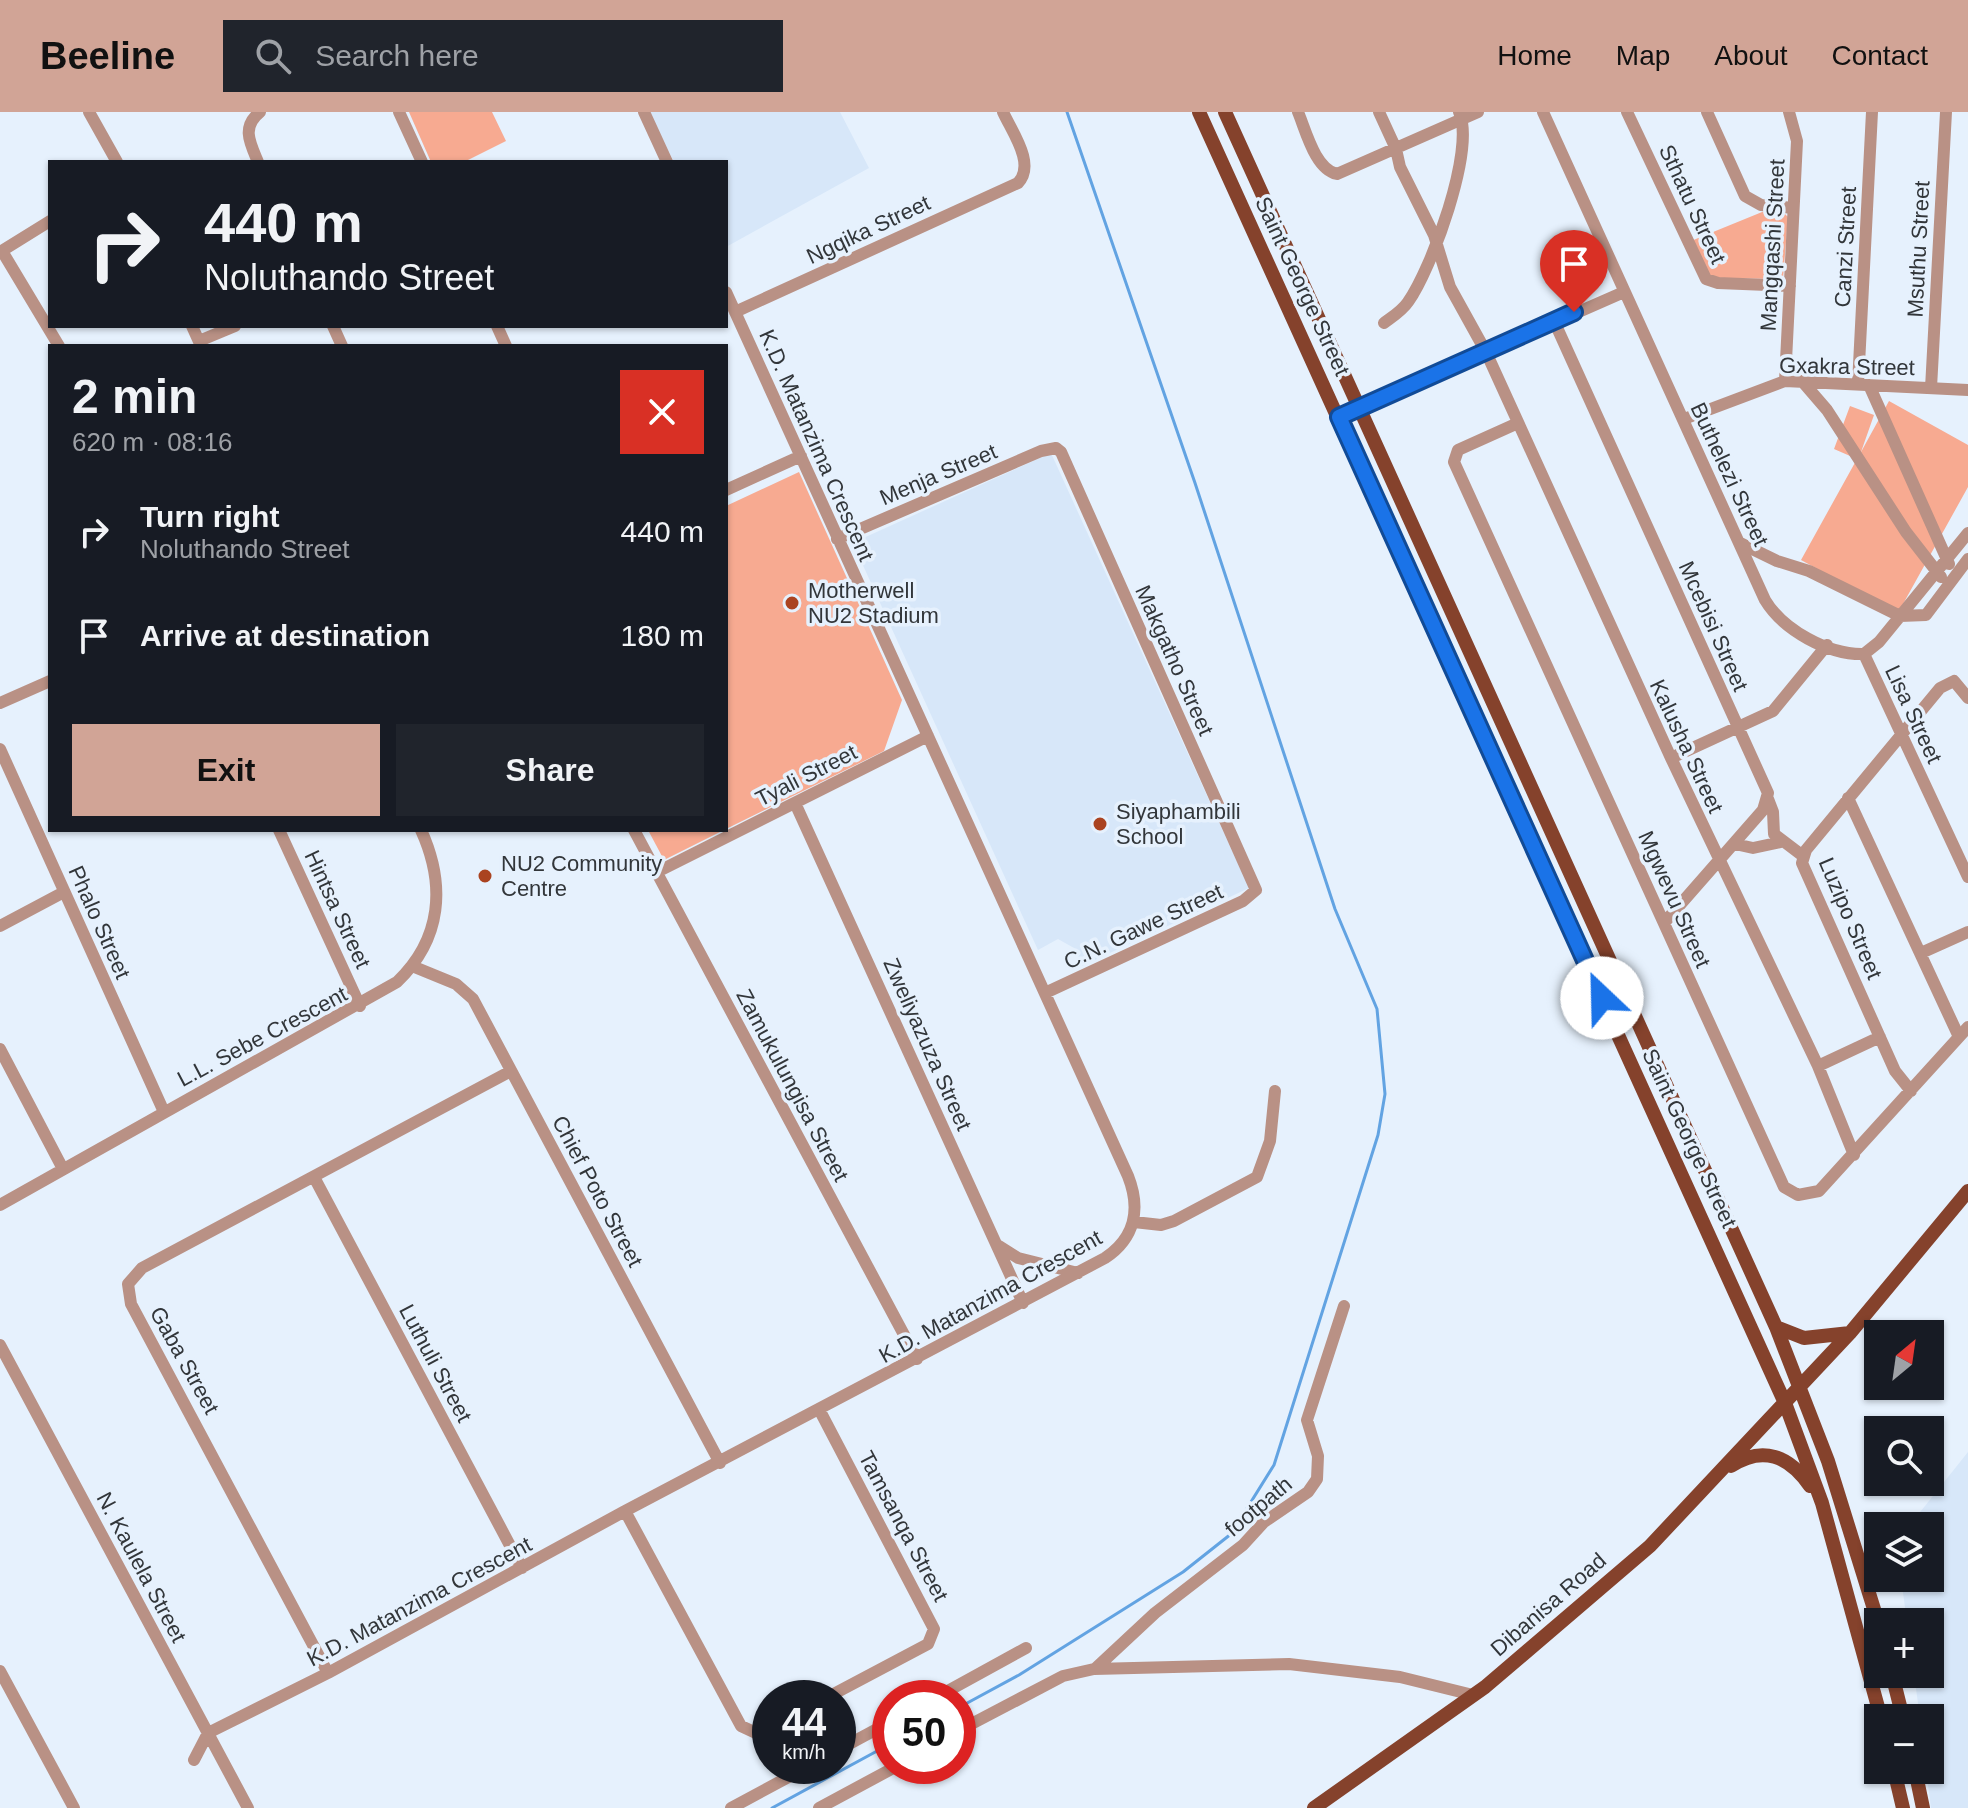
<!DOCTYPE html>
<meta charset="utf-8">
<style>
:root{--surface:#171b24;--page:#20242c;--text:#f1f3f6;--muted:#9ea1a6;--accent:#d1a496}
body{margin:0;font-family:Helvetica,sans-serif;background:var(--page);color:var(--text);height:100vh;display:flex;flex-direction:column;font-size:30px;white-space:nowrap}
*{box-sizing:border-box;margin:0}
p{font-size:26px;color:var(--muted)}
.icon{flex:none;width:44px;height:44px;fill:none;stroke:currentColor;stroke-width:2;stroke-linecap:round;stroke-linejoin:round}
.map{position:relative;flex:1;overflow:hidden}
.drawer{position:absolute;left:48px;top:232px;width:680px;height:488px;display:flex;flex-direction:column;background:var(--surface);border-radius:0px;box-shadow:0 2px 6px #0004}
.drawer>*{flex:none}
.top-card{position:absolute;left:48px;top:48px;width:680px;height:168px;border-radius:0px;box-shadow:0 2px 6px #0004;background:#171b24;color:var(--text);overflow:hidden}
.needle{width:52px;rotate:29deg}
.tools{position:absolute;left:1864px;top:1208px;display:grid;gap:16px}
.tools a{display:grid;place-items:center;width:80px;height:80px;border-radius:0px;background:var(--surface);box-shadow:0 2px 6px #0004;font-size:40px}
.speed{position:absolute;left:752px;top:1568px;display:flex;gap:16px;font-size:40px;font-weight:700;text-align:center}
.speed>*{display:grid;place-content:center;width:104px;height:104px;border-radius:50%;background:var(--surface);box-shadow:0 2px 6px #0004;line-height:1}
.speed small{font-size:20px;font-weight:400}
.speed .limit{border:12px solid #d22;background:#fff;color:#111}
.pin{position:absolute;display:grid;place-items:center;width:68px;height:68px;color:#fff;margin:-82px -34px;border-radius:50% 50% 50% 0;rotate:-45deg;box-shadow:0 0 8px #0007}
.pin .icon{rotate:45deg}
.me{position:absolute;width:88px;margin:-44px;rotate:336deg;stroke-linejoin:round;filter:drop-shadow(0 0 6px #0008)}
.turn{display:flex;align-items:center;gap:28px;height:168px;padding:0 24px;font-size:36px}
.turn .icon{width:104px;height:104px;stroke-width:2.5}
.turn b{display:block;font-size:56px;line-height:68px}
.round{display:grid;place-items:center;flex:none;width:84px;height:84px;border-radius:0px;background:var(--page)}
.headline{display:flex;align-items:center;justify-content:space-between;height:136px;padding:0 24px}
h1{font-size:48px;font-weight:700;line-height:60px}
.action{display:flex;gap:16px;margin-top:auto;padding:16px 24px}
.action a{flex:1;height:92px;border-radius:0px;background:var(--accent);color:#111;font-size:32px;font-weight:700;line-height:92px;text-align:center}
.action a+a{background:var(--page);color:var(--text)}
ul{padding:0;list-style:none}
li{display:flex;align-items:center;gap:24px;height:104px;padding:0 24px}
li div{flex:1}
li b{display:block;font-size:30px}
li em{font-style:normal}
header{display:flex;align-items:center;gap:48px;box-sizing:border-box;height:112px;padding:0 40px;background:var(--accent);color:#111}
header strong{font-size:38px}
nav{display:flex;gap:44px;margin-inline-start:auto;font-size:28px}
.search{width:560px;height:72px;background:var(--page);display:flex;align-items:center;gap:20px;box-sizing:border-box;padding:0 28px;border-radius:0px;color:var(--muted);font-size:30px}
.map>svg:first-child{display:block}
.built{fill:#d7e7f9}
.green{fill:#f7aa91}
.lines{fill:none;stroke-linecap:round;stroke-linejoin:round}
.stream{stroke:#62a3e2;stroke-width:3}
.minor{stroke:#b99185;stroke-width:12}
.major{stroke:#85422c;stroke-width:14}
.route-casing{stroke:#114b97;stroke-width:20}
.route{stroke:#1a73e8;stroke-width:14}
.poi-dot{fill:#aa4320;stroke:#e6f1fd;stroke-width:3}
.labels{text-anchor:middle;stroke-width:7;stroke-linejoin:round;paint-order:stroke}
.street-label{font-size:22px;fill:#32363a;stroke:#e6f1fd}
.poi-label{font-size:22px;fill:#32363a;stroke:#e6f1fd;text-anchor:start}
</style>
<header>
<strong>Beeline</strong>
<div class="search"><svg class="icon" aria-label="search" viewBox="0 0 24 24"><circle cx="10" cy="10" r="6"/><path d="M15 15l6 6"/></svg>Search here</div>
<nav><a>Home</a><a>Map</a><a>About</a><a>Contact</a></nav>
</header>
<div class="map">
<svg width="1968" height="1696" viewBox="0 0 1968 1696">
<rect width="100%" height="100%" fill="#e6f1fd"/>
<path class="built" d="M 649,0 L 840,0 L 869,56 L 726,135 L 726,50 L 674,50 Z
M 1051,341 L 1249,776 L 1082,854 L 1074,836 L 1058,827 L 1038,838 L 856,438 L 859,428 Z
M 1968,1340 L 1968,1696 L 1931,1696 L 1926,1658 L 1930,1658 L 1930,1606 L 1920,1606 L 1914,1562 L 1930,1562 L 1930,1510 L 1907,1510 L 1901,1466 L 1930,1466 L 1930,1414 L 1909,1414 Z"/>
<path class="green" d="M 409,0 L 492,0 L 506,29 L 464,50 L 431,50 Z
M 1767,98 L 1782,99 L 1788,105 L 1783,167 L 1709,166 L 1691,129 Z
M 1889,289 L 1968,333 L 1968,375 L 1898,501 L 1801,448 L 1857,347 L 1834,337 L 1850,294 L 1874,303 L 1861,340 Z
M 799,360 L 902,588 L 884,639 L 726,717 L 726,394 Z
M 648,718 L 724,718 L 664,748 Z"/>
<g class="lines">
<path class="stream" d="M 958,1596 L 1019,1563 L 1183,1460 L 1231,1422 L 1274,1353 L 1378,1023 L 1385,982 L 1377,897 L 1335,797 L 1195,371 L 1067,0
M 772,1696 L 890,1632"/>
<path class="minor" d="M 89,0 L 117,50
M 399,0 L 422,50
M 644,0 L 667,50
M 1298,0 C 1306,19 1315,57 1337,62 L 1478,0
M 1379,0 L 1396,37 L 1400,55 L 1434,123 L 1450,175 L 1486,240 L 1671,646 L 1818,954 L 1854,1043
M 1543,0 L 1765,488 C 1783,518 1828,543 1864,542 L 1879,530 L 1968,421
M 1627,0 L 1706,167 L 1718,171 L 1790,174
M 1707,0 L 1745,84 L 1761,93 L 1793,96
M 258,50 C 250,31 241,15 260,0
M 2,139 L 59,234
M 0,140 L 50,109
M 735,200 L 1018,71 C 1036,52 1012,20 1003,0
M 1554,209 L 1768,681 L 1763,698 L 1664,811
M 1384,211 C 1392,205 1402,199 1408,190 C 1431,158 1476,37 1459,0
M 192,214 L 201,234
M 333,214 L 342,234
M 497,214 L 506,234
M 199,229 L 235,214
M 1785,269 L 1797,29 L 1789,0
M 1802,269 L 1827,298 L 1906,420 L 1941,465
M 1858,272 L 1872,0
M 1869,273 L 1949,452
M 1931,276 L 1946,0
M 1339,305 L 1624,180
M 1684,307 L 1785,269 L 1968,278
M 1518,311 L 1458,338 L 1454,350 L 1784,1075 L 1798,1083 L 1819,1079 L 1968,915
M 726,378 L 801,344
M 837,427 L 1041,339 L 1056,336 L 1061,340 L 1256,778 L 1243,789 L 1045,881
M 1740,431 L 1777,449 L 1809,459 L 1900,504 L 1926,503 L 1968,447
M 1864,542 L 1968,765
M 0,591 L 50,569
M 0,637 L 164,1000
M 1671,646 L 1773,599 L 1827,533
M 1848,686 L 1959,925
M 1768,687 L 1773,700 L 1774,722 L 1803,744
M 795,691 L 1023,1191
M 279,718 L 360,894
M 634,718 L 917,1247
M 1735,732 L 1753,736 L 1781,730
M 659,759 L 928,624
M 0,814 L 64,780
M 1921,841 L 1968,820
M 412,854 L 456,872 L 473,887 L 720,1351
M 0,937 L 63,1057
M 1818,954 L 1880,925
M 1911,979 L 1895,959 L 1802,751 L 1806,738 L 1940,576 L 1954,569 L 1968,586
M 314,1065 L 522,1456
M 0,1093 L 397,870 C 442,827 446,773 421,718
M 1134,1110 L 1161,1113 L 1174,1109 L 1257,1065 L 1270,1029 L 1275,979
M 999,1134 L 1018,1146 L 1078,1161
M 0,1233 L 248,1696
M 820,1299 L 934,1517 L 928,1532 L 826,1586
M 625,1399 L 741,1614 L 756,1621 L 770,1616
M 1096,1556 L 1155,1501 L 1243,1433 L 1264,1410 L 1308,1380 L 1317,1367 L 1318,1344 L 1307,1308 L 1344,1194
M 0,1559 L 74,1696
M 328,1561 L 131,1192 L 128,1172 L 142,1156 L 511,959
M 935,1586 L 1026,1536
M 958,1619 L 1063,1564 L 1094,1557 L 1289,1552 L 1400,1565 L 1473,1583
M 838,1638 L 890,1610
M 194,1648 L 208,1621 L 328,1561 L 625,1399 L 1105,1146 C 1135,1126 1141,1097 1128,1064 L 726,180
M 731,1696 L 809,1654
M 819,1696 L 897,1654"/>
<path class="major" d="M 1199,0 L 1785,1291 L 1822,1391 L 1881,1606
M 1225,0 L 1776,1215 L 1828,1349 L 1878,1510
M 1776,1215 L 1804,1226 L 1850,1221
M 1731,1354 C 1763,1333 1789,1344 1810,1374
M 1892,1562 L 1903,1606
M 1894,1658 L 1903,1696
M 1915,1658 L 1923,1696
M 1314,1696 L 1485,1575 L 1650,1434 L 1850,1221 L 1968,1079"/>
</g>
<g class="lines">
<defs>
<path id="route" d="M 1574,200 L 1339,305 L 1602,886"/>
</defs>
<use href="#route" class="route-casing"/>
<use href="#route" class="route"/>
</g>
<g class="poi-dot">
<circle cx="792" cy="491" r="8"/>
<circle cx="1100" cy="712" r="8"/>
<circle cx="485" cy="764" r="8"/>
</g>
<g class="labels">
<g class="street-label">
<text transform="translate(1693 92) rotate(65)" y="8">Sthatu Street</text>
<text transform="translate(868 117) rotate(-25)" y="8">Ngqika Street</text>
<text transform="translate(1772 133) rotate(-87)" y="8">Mangqashi Street</text>
<text transform="translate(1845 135) rotate(-87)" y="8">Canzi Street</text>
<text transform="translate(1918 137) rotate(-87)" y="8">Msuthu Street</text>
<text transform="translate(1303 174) rotate(65)" y="8">Saint George Street</text>
<text transform="translate(1847 254) rotate(1)" y="8">Gxakra Street</text>
<text transform="translate(817 333) rotate(66)" y="8">K.D. Matanzima Crescent</text>
<text transform="translate(938 362) rotate(-23)" y="8">Menja Street</text>
<text transform="translate(1730 362) rotate(65)" y="8">Buthelezi Street</text>
<text transform="translate(1714 514) rotate(66)" y="8">Mcebisi Street</text>
<text transform="translate(1175 548) rotate(66)" y="8">Makgatho Street</text>
<text transform="translate(1914 602) rotate(65)" y="8">Lisa Street</text>
<text transform="translate(1687 634) rotate(65)" y="8">Kalusha Street</text>
<text transform="translate(806 663) rotate(-27)" y="8">Tyali Street</text>
<text transform="translate(1675 787) rotate(66)" y="8">Mgwevu Street</text>
<text transform="translate(338 797) rotate(65)" y="8">Hintsa Street</text>
<text transform="translate(1851 806) rotate(67)" y="8">Luzipo Street</text>
<text transform="translate(100 810) rotate(66)" y="8">Phalo Street</text>
<text transform="translate(1143 814) rotate(-25)" y="8">C.N. Gawe Street</text>
<text transform="translate(262 924) rotate(-28)" y="8">L.L. Sebe Crescent</text>
<text transform="translate(928 932) rotate(66)" y="8">Zweliyazuza Street</text>
<text transform="translate(793 973) rotate(62)" y="8">Zamukulungisa Street</text>
<text transform="translate(1690 1026) rotate(65)" y="8">Saint George Street</text>
<text transform="translate(598 1079) rotate(62)" y="8">Chief Poto Street</text>
<text transform="translate(990 1184) rotate(-29)" y="8">K.D. Matanzima Crescent</text>
<text transform="translate(185 1248) rotate(61)" y="8">Gaba Street</text>
<text transform="translate(436 1251) rotate(62)" y="8">Luthuli Street</text>
<text transform="translate(1258 1394) rotate(-40)" y="8">footpath</text>
<text transform="translate(904 1414) rotate(62)" y="8">Tamsanqa Street</text>
<text transform="translate(142 1455) rotate(62)" y="8">N. Kaulela Street</text>
<text transform="translate(419 1489) rotate(-28)" y="8">K.D. Matanzima Crescent</text>
<text transform="translate(1548 1492) rotate(-41)" y="8">Dibanisa Road</text>
</g>
<g class="poi-label">
<text x="808" y="486">Motherwell<tspan x="808" dy="25">NU2 Stadium</tspan></text>
<text x="1116" y="707">Siyaphambili<tspan x="1116" dy="25">School</tspan></text>
<text x="501" y="759">NU2 Community<tspan x="501" dy="25">Centre</tspan></text>
</g>
</g>
</svg>
<div class="tools">
<a><svg class="needle" viewBox="-14 -14 28 28"><path d="M0-13l5 13h-10z" fill="#e53935"/><path d="M0 13l5-13h-10z" fill="#9ea1a6"/></svg></a>
<a><svg class="icon" aria-label="search" viewBox="0 0 24 24"><circle cx="10" cy="10" r="6"/><path d="M15 15l6 6"/></svg></a>
<a><svg class="icon" aria-label="layers" viewBox="0 0 24 24"><path d="M12 4l9 5-9 5-9-5zM3 14l9 5 9-5"/></svg></a>
<a>+</a>
<a>−</a>
</div>
<div class="speed"><div>44<small>km/h</small></div><div class="limit">50</div></div>
<div class="pin" style="left:1574px;top:200px;background:#d93025"><svg class="icon" aria-label="arrive" viewBox="0 0 24 24"><path d="M6 21V4h12l-3 4 3 4H6"/></svg></div>
<svg class="me" style="left:1602px;top:886px" viewBox="-20 -20 40 40"><circle r="19" fill="#fff"/><path d="M0-13L10 11 0 6-10 11z" fill="#1a73e8"/></svg>
<div class="top-card">
<div class="turn"><svg class="icon" aria-label="right" viewBox="0 0 24 24"><path d="M7 20v-9h11M14 6l5 5-5 5"/></svg><div><b>440 m</b>Noluthando Street</div></div>
</div>
<section class="drawer">
<div class="headline"><div><h1>2 min</h1><p>620 m · 08:16</p></div><a class="round" style="background:#d93025;color:#fff"><svg class="icon" aria-label="close" viewBox="0 0 24 24"><path d="M6 6l12 12M18 6L6 18"/></svg></a></div>
<ul>
<li><svg class="icon" aria-label="right" viewBox="0 0 24 24"><path d="M7 20v-9h11M14 6l5 5-5 5"/></svg><div><b>Turn right</b><p>Noluthando Street</p></div><em>440 m</em></li>
<li><svg class="icon" aria-label="arrive" viewBox="0 0 24 24"><path d="M6 21V4h12l-3 4 3 4H6"/></svg><div><b>Arrive at destination</b></div><em>180 m</em></li>
</ul>
<div class="action"><a>Exit</a><a>Share</a></div>
</section>
</div>
